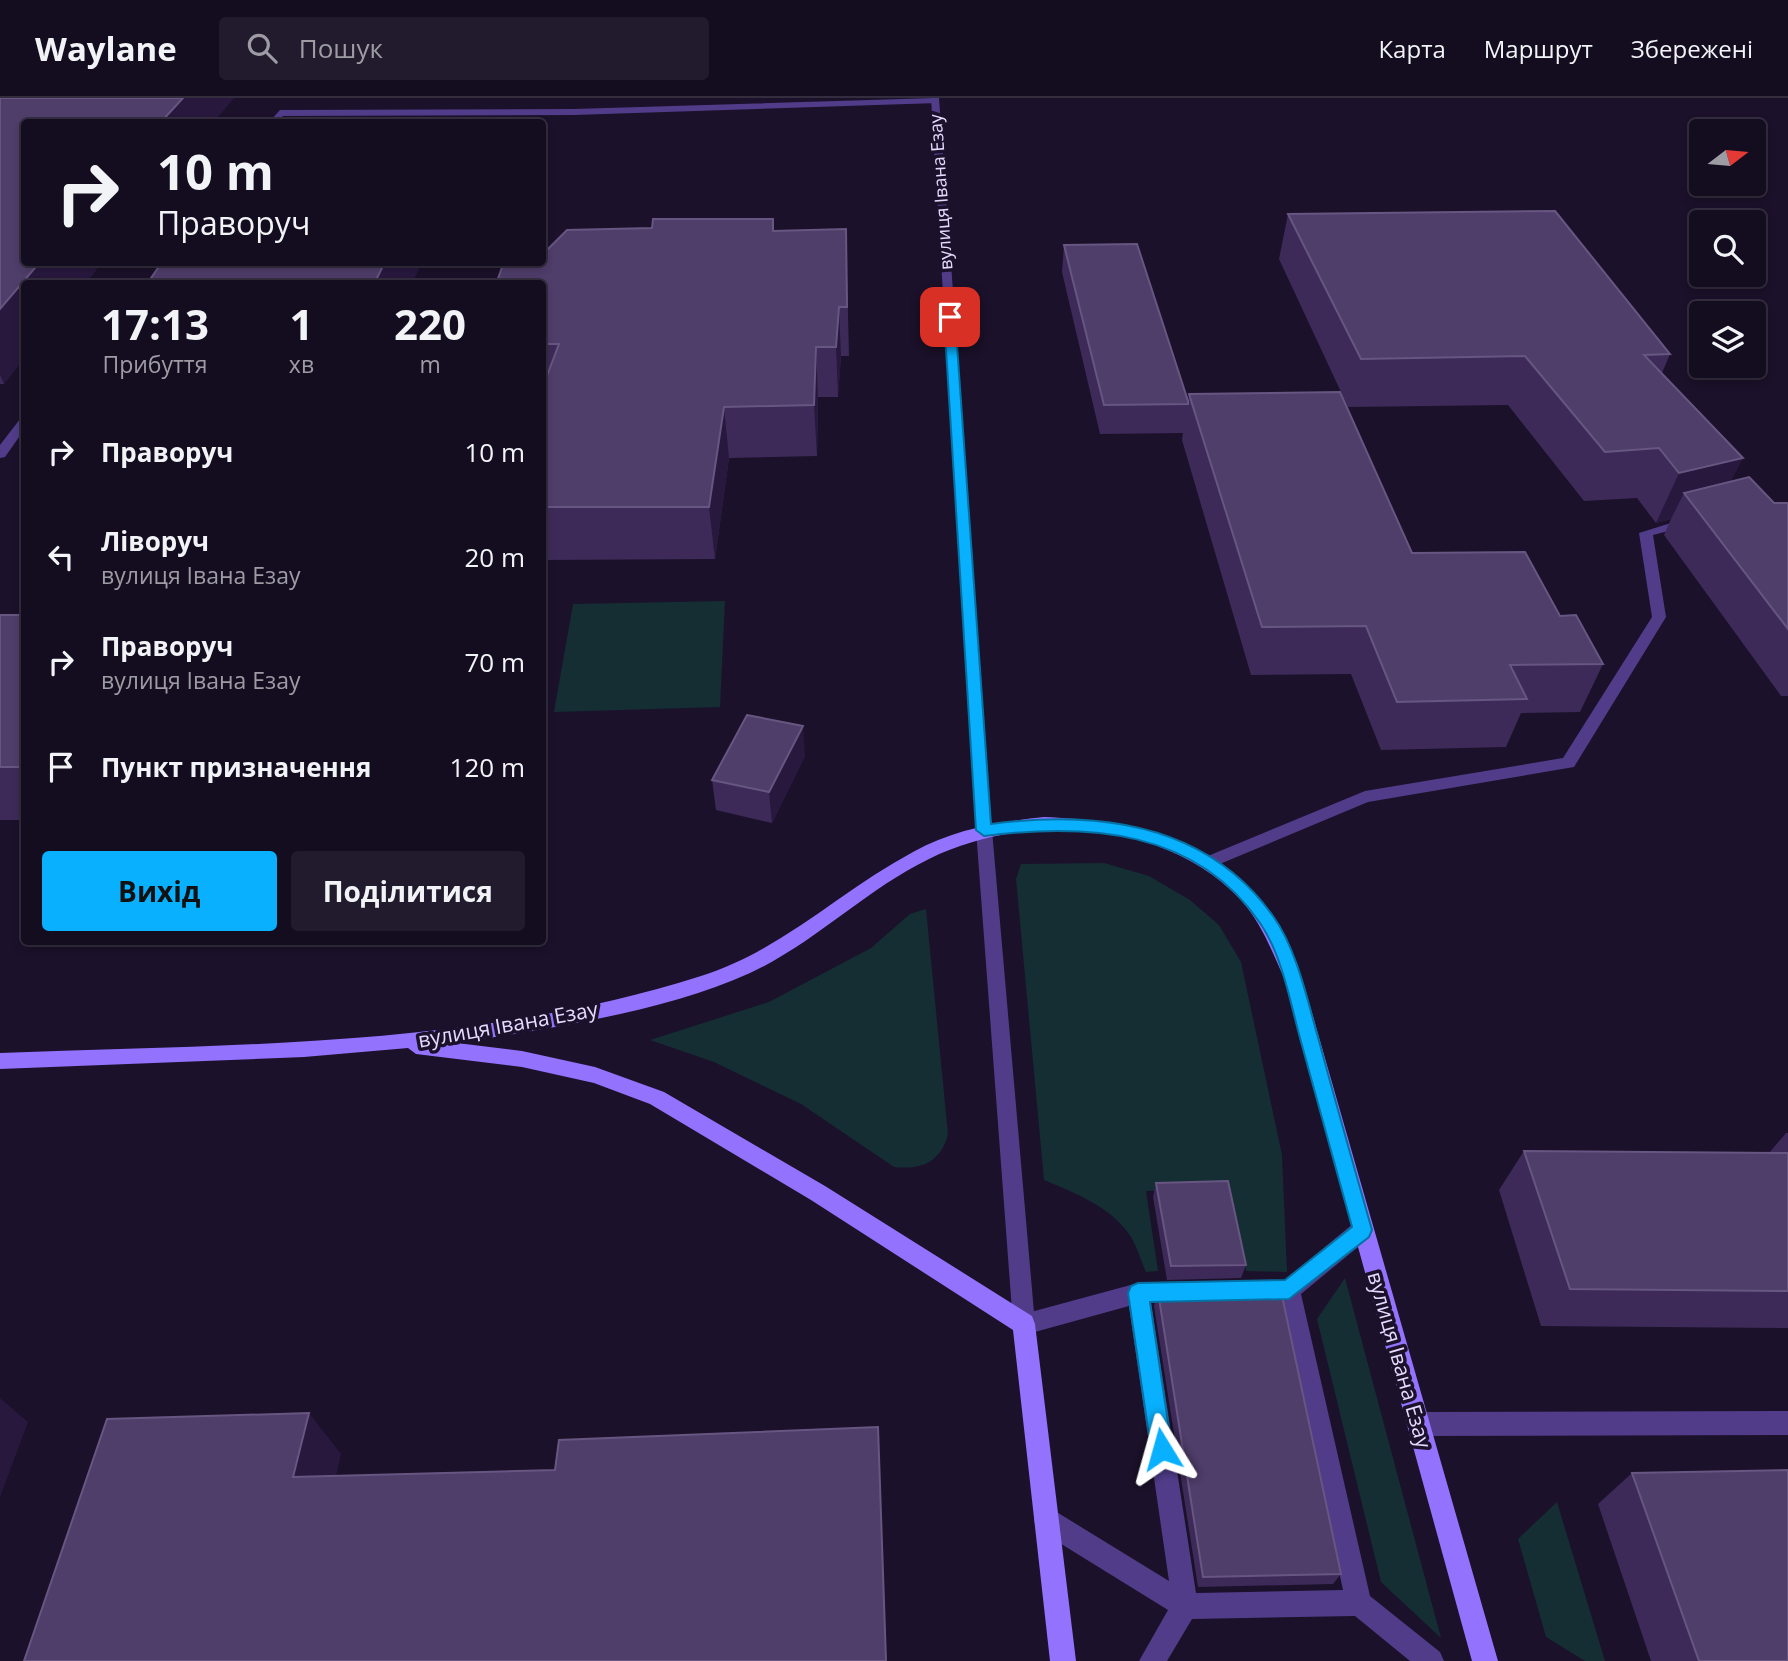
<!DOCTYPE html>
<html lang="uk">
<meta charset="utf-8">
<style>
:root{--surface:#140d20;--page:#211b2d;--text:#f1f3f6;--muted:#9d9ca5;--line:#332d3e;--accent:#08b0fe}
body{margin:0;font-family:"Open Sans",sans-serif;background:var(--page);color:var(--text);height:100vh;display:flex;flex-direction:column;font-size:26px;white-space:nowrap}
*{box-sizing:border-box;margin:0}
p{font-size:23px;color:var(--muted)}
.icon{flex:none;width:38px;height:38px;fill:none;stroke:currentColor;stroke-width:2;stroke-linecap:round;stroke-linejoin:round}
.map{position:relative;flex:1;overflow:hidden}
.side{position:absolute;left:21px;top:182px;width:525px;height:665px;display:flex;flex-direction:column;background:var(--surface);border-radius:7px;box-shadow:0 4px 10px #0003,0 0 0 2px var(--line)}
.side>*{flex:none}
.hud{position:absolute;left:21px;top:21px;width:525px;height:147px;border-radius:7px;box-shadow:0 4px 10px #0003,0 0 0 2px var(--line);background:#140d20;color:var(--text);overflow:hidden}
.needle{width:46px;rotate:74deg}
.fabs{position:absolute;left:1689px;top:21px;display:grid;gap:14px}
.fabs a{display:grid;place-items:center;width:77px;height:77px;border-radius:7px;background:var(--surface);box-shadow:0 4px 10px #0003,0 0 0 2px var(--line);font-size:35px}
.pin{position:absolute;display:grid;place-items:center;width:60px;height:60px;color:#fff;margin:-30px;border-radius:14px;box-shadow:0 4px 10px #0006}
.me{position:absolute;width:77px;margin:-38px;rotate:352deg;stroke-linejoin:round;filter:drop-shadow(0 0 5px #0008)}
.turn{display:flex;align-items:center;gap:24px;height:147px;padding:0 21px;font-size:32px}
.turn .icon{width:91px;height:91px;stroke-width:2.5}
.turn b{display:block;font-size:49px;line-height:60px}
.eta{display:flex;justify-content:space-evenly;align-items:center;height:119px;text-align:center}
.eta b{font-size:42px;font-weight:700;line-height:49px}
.action{display:flex;gap:14px;margin-top:auto;padding:14px 21px}
.action a{flex:1;height:80px;border-radius:7px;background:var(--accent);color:#111;font-size:28px;font-weight:700;line-height:80px;text-align:center}
.action a+a{background:var(--page);color:var(--text)}
ul{padding:0;list-style:none}
li{display:flex;align-items:center;gap:21px;height:105px;padding:0 21px}
li div{flex:1}
li b{display:block;font-size:26px}
li em{font-style:normal}
header{display:flex;align-items:center;gap:42px;box-sizing:border-box;height:98px;padding:0 35px;background:var(--surface);border-bottom:2px solid var(--line)}
header strong{font-size:33px}
nav{display:flex;gap:38px;margin-inline-start:auto;font-size:24px}
.search{width:490px;height:63px;background:var(--page);display:flex;align-items:center;gap:18px;box-sizing:border-box;padding:0 24px;border-radius:7px;color:var(--muted);font-size:26px}
.map>svg:first-child{display:block}
.green{fill:#142e34}
.lines{fill:none;stroke-linecap:round;stroke-linejoin:round}
.service{fill:#503c89;fill-rule:evenodd}
.minor{fill:#503c89;fill-rule:evenodd}
.secondary{fill:#9372fe;fill-rule:evenodd}
.wall{fill:#3d2a58}
.shaded-wall{fill:#28183e}
.building{fill:#4f3d6a;stroke:#675681;stroke-width:2}
.route{fill:#08b0fe;stroke:#0572a5;stroke-width:2}
.labels{text-anchor:middle;stroke-width:7;stroke-linejoin:round;paint-order:stroke}
.far-street-label{font-size:18px;fill:#e6daff;stroke:#1b112a}
.street-label{font-size:21px;fill:#e6daff;stroke:#1b112a}
</style>
<header>
<strong>Waylane</strong>
<div class="search"><svg class="icon" aria-label="search" viewBox="0 0 24 24"><circle cx="10" cy="10" r="6"/><path d="M15 15l6 6"/></svg>Пошук</div>
<nav><a>Карта</a><a>Маршрут</a><a>Збережені</a></nav>
</header>
<div class="map">
<svg width="1788" height="1563" viewBox="0 0 1788 1563">
<rect width="100%" height="100%" fill="#1b112a"/>
<path class="green" d="M 725,503 L 720,609 L 554,614 L 573,506 Z
M 1104,765 L 1149,778 L 1190,802 L 1219,827 L 1241,864 L 1282,1057 L 1287,1174 L 1246,1173 L 1229,1091 L 1146,1093 L 1158,1173 L 1146,1174 C 1141,1163 1137,1149 1131,1139 C 1112,1109 1075,1095 1044,1082 L 1016,781 L 1021,766 Z
M 926,811 L 948,1036 C 941,1064 922,1072 894,1069 L 801,1006 L 714,964 L 650,942 L 769,904 L 871,850 L 910,816 Z
M 1345,1180 L 1441,1540 L 1381,1484 L 1317,1221 Z
M 1557,1404 L 1605,1563 L 1585,1563 L 1546,1539 L 1518,1441 Z"/>
<g class="lines">
<path class="service" d="M 935,0 L 938,5 L 574,17 L 283,18 L 278,24 L 269,24 L 280,12 L 574,11 Z
M 24,320 L 24,332 L 5,359 L 0,360 L 0,347 L 20,321 Z
M 1690,419 L 1695,420 L 1695,426 L 1653,437 L 1666,519 L 1574,669 L 1368,704 L 1215,768 L 1203,768 L 1200,764 L 1203,760 L 1365,693 L 1563,660 L 1652,519 L 1639,435 Z
M 1362,1122 L 1370,1125 L 1373,1132 L 1370,1139 L 1301,1196 L 1370,1498 L 1440,1554 L 1444,1563 L 1410,1563 L 1355,1518 L 1192,1521 L 1167,1563 L 1139,1563 L 1168,1512 L 1037,1431 L 1034,1422 L 1037,1413 L 1046,1410 L 1055,1413 L 1169,1483 L 1129,1208 L 1024,1237 L 1016,1234 L 1013,1226 L 1016,1218 L 1138,1185 L 1285,1182 L 1354,1125 ZM 1280,1203 L 1343,1492 L 1196,1495 L 1151,1205 Z
M 1788,1313 L 1788,1337 L 1418,1338 L 1410,1334 L 1406,1326 L 1410,1318 L 1418,1314 Z"/>
<path class="minor" d="M 931,0 L 939,0 L 992,732 L 1035,1226 L 1032,1234 L 1024,1237 L 1016,1234 L 1013,1226 L 976,732 Z"/>
<path class="secondary" d="M 1044,719 C 1120,722 1208,737 1259,800 C 1279,823 1290,852 1302,880 L 1498,1563 L 1472,1563 L 1284,880 C 1272,853 1261,824 1240,801 C 1163,720 1025,714 929,761 C 865,792 815,845 750,875 C 664,914 551,930 457,945 L 522,953 L 595,969 L 664,994 L 825,1088 L 1032,1218 L 1035,1226 L 1076,1563 L 1050,1563 L 1013,1232 L 811,1102 L 650,1006 L 594,985 L 522,969 L 416,956 L 408,950 L 304,959 L 0,971 L 0,955 C 234,946 475,950 701,878 C 781,853 840,793 913,754 C 954,731 998,724 1044,719 Z"/>
</g>
<path class="wall" d="M 0,0 L 102,164 L 85,186 L 24,186 L 4,286 L 0,286 Z
M 1288,116 L 1670,256 L 1662,275 L 1731,384 L 1774,405 L 1788,405 L 1788,598 L 1781,598 L 1664,437 L 1671,421 L 1656,425 L 1637,400 L 1584,403 L 1508,307 L 1348,309 L 1279,161 Z
M 846,131 L 849,258 L 841,258 L 838,299 L 818,299 L 817,358 L 729,360 L 715,461 L 542,462 L 542,164 L 774,133 Z
M 1064,147 L 1188,303 L 1189,296 L 1412,455 L 1560,518 L 1603,566 L 1580,614 L 1521,615 L 1506,649 L 1381,652 L 1351,576 L 1251,577 L 1182,342 L 1183,335 L 1100,336 L 1062,174 Z
M 0,517 L 24,517 L 24,722 L 0,722 Z
M 805,658 L 772,725 L 716,712 L 712,682 Z
M 1786,1035 L 1788,1035 L 1788,1230 L 1541,1228 L 1499,1092 L 1524,1053 L 1769,1055 Z
M 1156,1085 L 1246,1167 L 1241,1180 L 1167,1182 L 1153,1099 Z
M 1158,1194 L 1341,1476 L 1333,1486 L 1198,1489 L 1154,1208 Z
M 1632,1375 L 1788,1563 L 1651,1563 L 1598,1406 Z"/>
<path class="shaded-wall" d="M 183,0 L 234,0 L 214,24 L 161,24 Z
M 40,164 L 102,164 L 85,186 L 24,186 L 24,261 L 4,286 L 0,277 L 0,211 Z
M 385,164 L 422,164 L 412,186 L 374,186 Z
M 839,209 L 841,258 L 838,299 L 836,249 Z
M 816,249 L 818,299 L 817,358 L 814,307 Z
M 724,309 L 729,360 L 715,461 L 709,409 Z
M 1743,360 L 1718,409 L 1684,395 L 1671,421 L 1656,425 L 1679,375 Z
M 803,628 L 805,658 L 772,725 L 769,694 Z
M 0,1300 L 28,1324 L 0,1399 Z
M 309,1315 L 341,1356 L 327,1418 L 293,1379 Z"/>
<path class="building" d="M 0,0 L 183,0 L 161,24 L 24,24 L 24,164 L 40,164 L 0,211 Z
M 1555,113 L 1670,256 L 1644,257 L 1743,360 L 1679,375 L 1659,350 L 1605,354 L 1525,258 L 1361,261 L 1288,116 Z
M 653,121 L 773,121 L 773,133 L 846,131 L 847,209 L 839,209 L 836,249 L 816,249 L 814,307 L 724,309 L 709,409 L 542,409 L 542,291 L 559,246 L 542,246 L 542,186 L 496,186 L 504,164 L 542,164 L 542,157 L 567,132 L 652,130 Z
M 1137,146 L 1188,303 L 1188,306 L 1104,307 L 1064,147 Z
M 162,164 L 385,164 L 374,186 L 147,186 Z
M 1340,294 L 1412,455 L 1525,454 L 1560,518 L 1576,517 L 1603,566 L 1510,567 L 1527,601 L 1397,604 L 1366,528 L 1262,529 L 1189,296 Z
M 1749,379 L 1774,405 L 1788,405 L 1788,531 L 1684,395 Z
M 0,517 L 24,517 L 24,669 L 0,669 Z
M 747,617 L 803,628 L 769,694 L 712,682 Z
M 1524,1053 L 1788,1055 L 1788,1193 L 1570,1191 Z
M 1228,1083 L 1246,1167 L 1171,1168 L 1156,1085 Z
M 1281,1193 L 1341,1476 L 1203,1479 L 1158,1194 Z
M 309,1315 L 293,1379 L 555,1372 L 559,1342 L 878,1329 L 886,1563 L 24,1563 L 107,1321 Z
M 1788,1372 L 1788,1563 L 1699,1563 L 1632,1375 Z"/>
<path class="route" d="M 950,216 L 955,219 L 991,726 C 1097,712 1207,725 1273,818 C 1297,851 1308,905 1319,943 C 1336,1006 1354,1069 1372,1132 L 1369,1139 L 1289,1201 L 1150,1204 L 1172,1351 L 1169,1359 L 1162,1362 L 1154,1359 L 1151,1351 L 1128,1195 L 1131,1188 L 1138,1185 L 1285,1182 L 1352,1129 C 1335,1066 1317,1003 1300,940 C 1290,903 1282,857 1260,825 C 1196,731 1087,725 984,738 L 976,732 L 944,219 Z"/>
<g class="labels">
<g class="far-street-label">
<text transform="translate(941 94) rotate(-94)" y="6">вулиця Івана Езау</text>
</g>
<g class="street-label">
<text transform="translate(508 927) rotate(-10)" y="7">вулиця Івана Езау</text>
<text transform="translate(1399 1262) rotate(74)" y="7">вулиця Івана Езау</text>
</g>
</g>
</svg>
<div class="fabs">
<a><svg class="needle" viewBox="-14 -14 28 28"><path d="M0-13l5 13h-10z" fill="#e53935"/><path d="M0 13l5-13h-10z" fill="#9d9ca5"/></svg></a>
<a><svg class="icon" aria-label="search" viewBox="0 0 24 24"><circle cx="10" cy="10" r="6"/><path d="M15 15l6 6"/></svg></a>
<a><svg class="icon" aria-label="layers" viewBox="0 0 24 24"><path d="M12 4l9 5-9 5-9-5zM3 14l9 5 9-5"/></svg></a>
</div>
<div class="pin" style="left:950px;top:219px;background:#d93025"><svg class="icon" aria-label="arrive" viewBox="0 0 24 24"><path d="M6 21V4h12l-3 4 3 4H6"/></svg></div>
<svg class="me" style="left:1162px;top:1351px" viewBox="-20 -20 40 40"><path d="M0-17L14 15 0 8-14 15z" fill="#08b0fe" stroke="#fff" stroke-width="4"/></svg>
<div class="hud">
<div class="turn"><svg class="icon" aria-label="right" viewBox="0 0 24 24"><path d="M7 20v-9h11M14 6l5 5-5 5"/></svg><div><b>10 m</b>Праворуч</div></div>
</div>
<section class="side">
<div class="eta">
<div><b>17:13</b><p>Прибуття</p></div>
<div><b>1</b><p>хв</p></div>
<div><b>220</b><p>m</p></div>
</div>
<ul>
<li><svg class="icon" aria-label="right" viewBox="0 0 24 24"><path d="M7 20v-9h11M14 6l5 5-5 5"/></svg><div><b>Праворуч</b></div><em>10 m</em></li>
<li><svg class="icon" aria-label="left" viewBox="0 0 24 24"><path d="M17 20v-9H6M10 6l-5 5 5 5"/></svg><div><b>Ліворуч</b><p>вулиця Івана Езау</p></div><em>20 m</em></li>
<li><svg class="icon" aria-label="right" viewBox="0 0 24 24"><path d="M7 20v-9h11M14 6l5 5-5 5"/></svg><div><b>Праворуч</b><p>вулиця Івана Езау</p></div><em>70 m</em></li>
<li><svg class="icon" aria-label="arrive" viewBox="0 0 24 24"><path d="M6 21V4h12l-3 4 3 4H6"/></svg><div><b>Пункт призначення</b></div><em>120 m</em></li>
</ul>
<div class="action"><a>Вихід</a><a>Поділитися</a></div>
</section>
</div>
